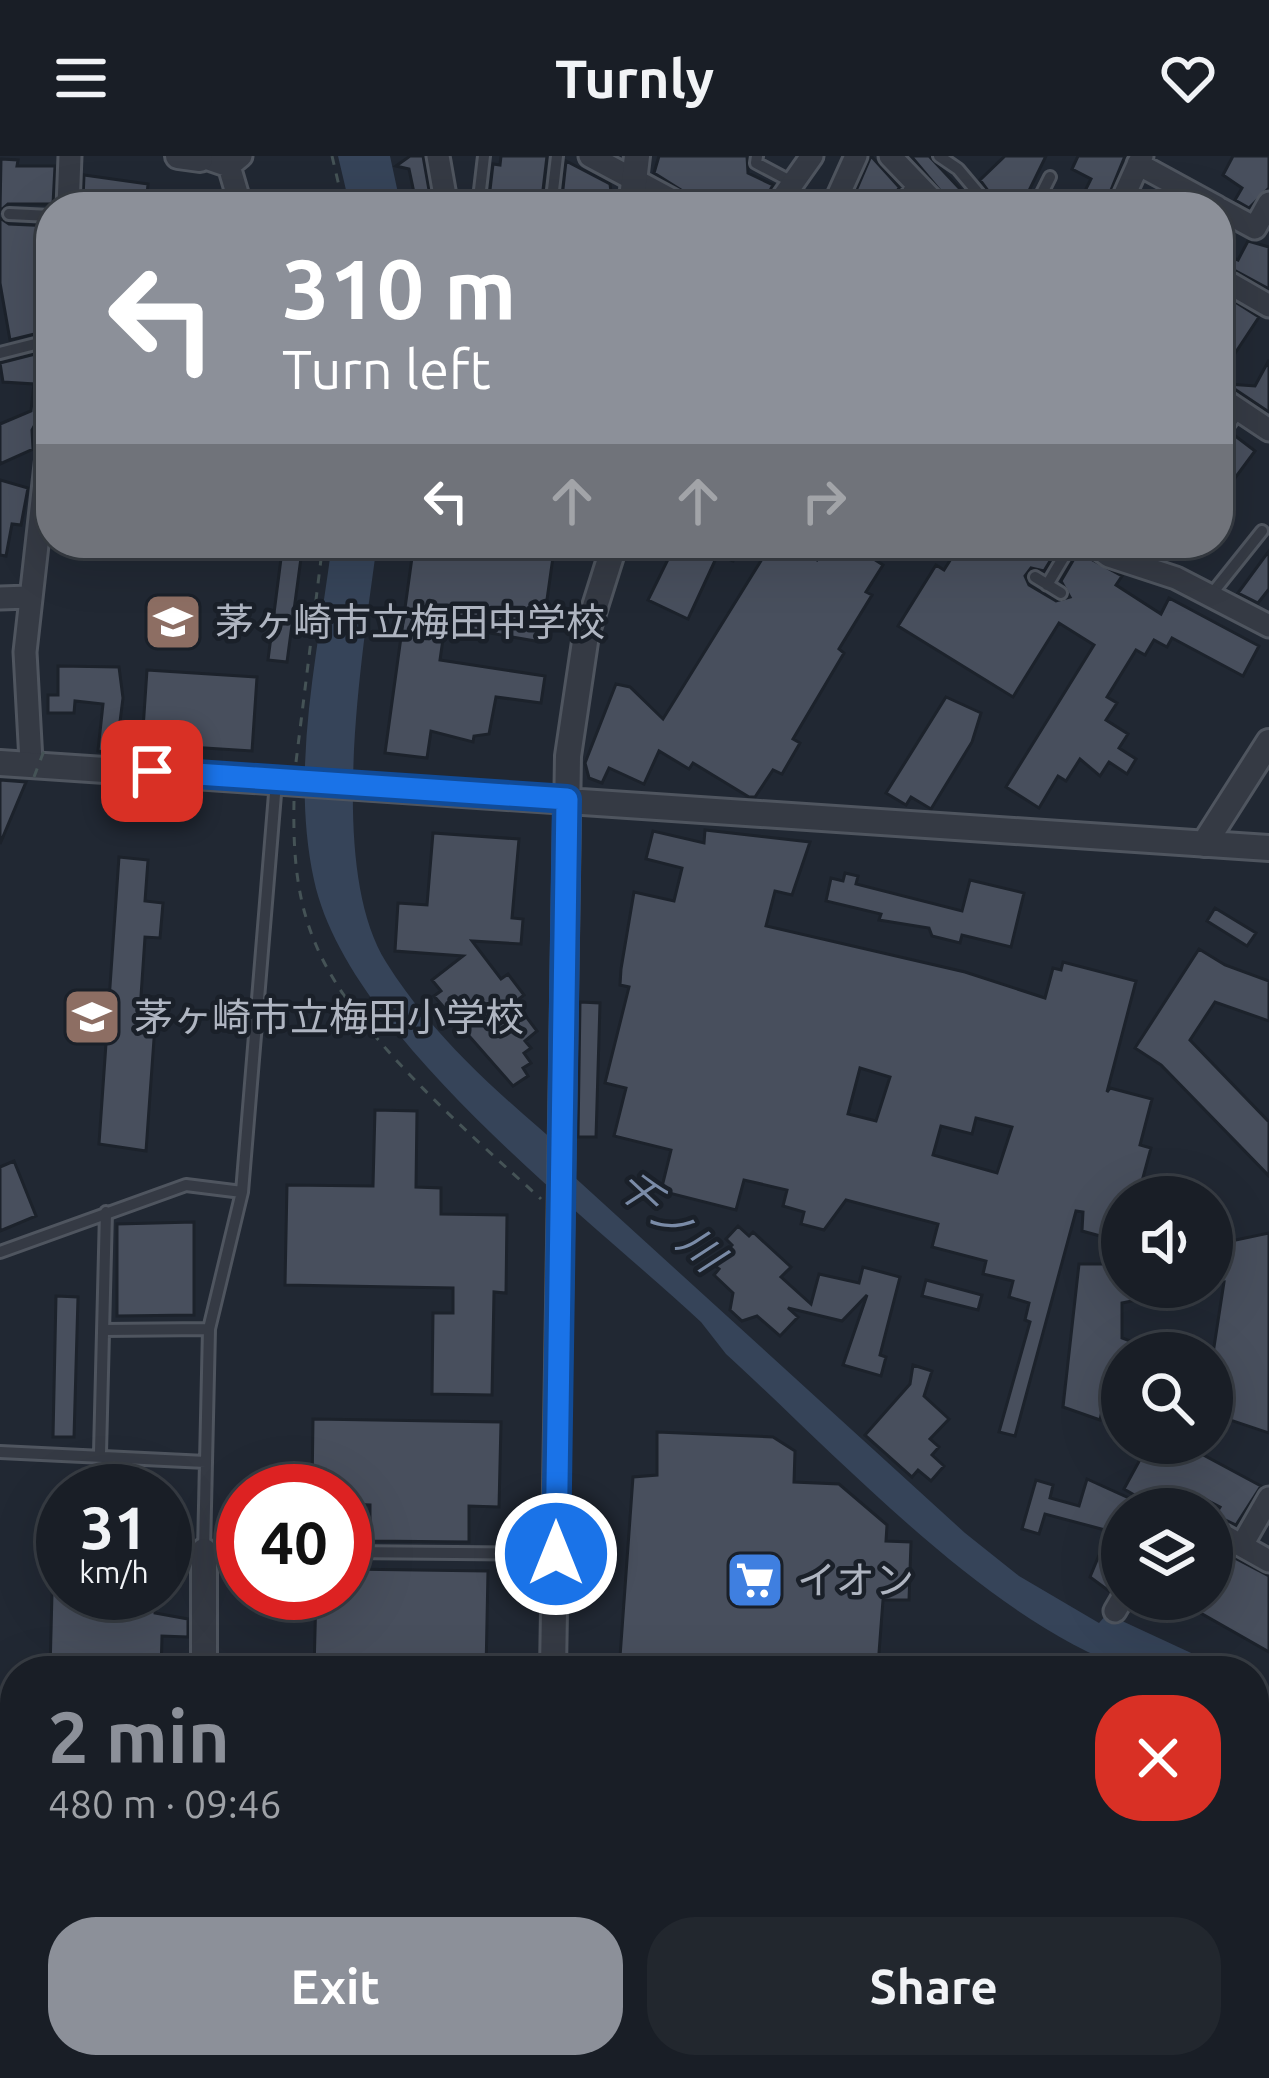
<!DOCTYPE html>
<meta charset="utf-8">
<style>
:root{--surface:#191e26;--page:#22272e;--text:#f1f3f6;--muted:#9fa2a7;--line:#373c43;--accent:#8c9099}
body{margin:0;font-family:Ubuntu,"Noto Sans JP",sans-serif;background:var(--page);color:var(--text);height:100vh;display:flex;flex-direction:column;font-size:45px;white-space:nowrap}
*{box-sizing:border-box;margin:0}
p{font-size:39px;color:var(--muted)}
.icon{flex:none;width:66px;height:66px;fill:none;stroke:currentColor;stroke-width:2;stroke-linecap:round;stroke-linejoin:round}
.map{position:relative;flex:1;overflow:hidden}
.drawer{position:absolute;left:0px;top:1500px;width:1269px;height:423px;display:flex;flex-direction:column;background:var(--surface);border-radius:48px 48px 0 0;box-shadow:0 12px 48px #0002,0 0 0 3px var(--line)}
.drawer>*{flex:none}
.banner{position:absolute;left:36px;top:36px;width:1197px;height:366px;border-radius:48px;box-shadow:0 12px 48px #0002,0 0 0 3px var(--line);background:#8c9099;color:#fff;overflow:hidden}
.fabs{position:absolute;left:1101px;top:1020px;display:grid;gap:24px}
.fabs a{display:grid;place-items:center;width:132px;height:132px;border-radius:50%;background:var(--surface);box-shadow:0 12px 48px #0002,0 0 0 3px var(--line);font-size:60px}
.speed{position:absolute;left:36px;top:1308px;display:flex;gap:24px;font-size:60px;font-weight:700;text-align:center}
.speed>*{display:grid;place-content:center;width:156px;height:156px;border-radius:50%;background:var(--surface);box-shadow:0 12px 48px #0002,0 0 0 3px var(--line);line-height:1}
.speed small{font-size:30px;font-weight:400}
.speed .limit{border:18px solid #d22;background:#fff;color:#111}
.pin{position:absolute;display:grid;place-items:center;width:102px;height:102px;color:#fff;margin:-51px;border-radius:24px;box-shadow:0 6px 18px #0006}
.me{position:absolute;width:132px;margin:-66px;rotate:0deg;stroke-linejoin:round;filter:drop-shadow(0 0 9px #0008)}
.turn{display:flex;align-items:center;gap:42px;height:252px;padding:0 48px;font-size:54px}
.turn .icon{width:156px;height:156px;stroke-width:2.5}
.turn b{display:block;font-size:84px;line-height:102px}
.lanes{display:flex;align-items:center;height:114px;padding:0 48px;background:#0003;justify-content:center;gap:60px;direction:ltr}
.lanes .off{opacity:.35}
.round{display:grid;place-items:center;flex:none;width:126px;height:126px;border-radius:48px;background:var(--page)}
.overview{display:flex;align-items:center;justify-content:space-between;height:204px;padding:0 48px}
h1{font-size:72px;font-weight:600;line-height:90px;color:var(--accent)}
.primary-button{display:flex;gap:24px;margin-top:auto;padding:24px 48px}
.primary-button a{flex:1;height:138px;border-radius:48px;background:var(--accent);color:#fff;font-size:48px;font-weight:600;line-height:138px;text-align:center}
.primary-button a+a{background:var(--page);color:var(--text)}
header{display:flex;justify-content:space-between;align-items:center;height:156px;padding:0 48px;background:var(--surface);font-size:54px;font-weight:600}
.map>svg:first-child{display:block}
.green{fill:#273839}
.water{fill:#364459}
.building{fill:#484f5d;stroke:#1c222b;stroke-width:3;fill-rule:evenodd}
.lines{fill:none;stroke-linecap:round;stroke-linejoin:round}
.service-casing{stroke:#4f555f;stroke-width:16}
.minor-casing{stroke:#4f555f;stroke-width:27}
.tertiary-casing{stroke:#4f555f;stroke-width:30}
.primary-casing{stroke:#3e444e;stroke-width:36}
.path{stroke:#455356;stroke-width:3;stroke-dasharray:9 9;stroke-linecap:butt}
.service{stroke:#353a44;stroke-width:10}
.minor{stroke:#353a44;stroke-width:21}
.tertiary{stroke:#353a44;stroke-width:24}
.primary{stroke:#535964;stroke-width:30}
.path-bridge{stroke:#455356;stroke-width:3;stroke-dasharray:9 9;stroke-linecap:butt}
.route-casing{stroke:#114b97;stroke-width:30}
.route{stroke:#1a73e8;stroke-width:21}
.labels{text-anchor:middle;stroke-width:9;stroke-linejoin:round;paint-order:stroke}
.poi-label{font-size:39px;fill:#afb5c1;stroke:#1a2029;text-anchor:start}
.water-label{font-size:42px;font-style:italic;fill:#7a8ba7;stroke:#1a2029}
</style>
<header><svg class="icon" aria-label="menu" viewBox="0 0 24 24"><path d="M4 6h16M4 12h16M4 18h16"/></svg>Turnly<svg class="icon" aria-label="heart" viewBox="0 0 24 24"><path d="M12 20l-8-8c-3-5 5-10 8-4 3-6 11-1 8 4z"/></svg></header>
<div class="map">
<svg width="1269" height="1922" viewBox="0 0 1269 1922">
<rect width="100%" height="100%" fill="#212833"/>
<path class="green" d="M 6,1580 L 15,1580 L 15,1813 L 0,1811 L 0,1621 Z
M 133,1908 L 528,1908 L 528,1922 L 132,1922 Z"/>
<path class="water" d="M 338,0 L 390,0 L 401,51 L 350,51 Z
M 332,387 L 377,387 C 363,496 326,709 386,806 C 434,883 502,940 569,998 L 571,1018 L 965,1377 L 1019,1420 L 1099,1467 L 1107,1458 L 1230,1515 C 1200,1515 1157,1523 1130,1513 C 989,1466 836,1298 726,1198 L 701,1166 C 585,1058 347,879 314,724 C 290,614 318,497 332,387 Z"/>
<path class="building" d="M 410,0 L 423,0 L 432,51 L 417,51 L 409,13 L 396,10 Z
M 501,0 L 547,0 L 541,51 L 488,51 L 493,8 L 500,9 Z
M 659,0 L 747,0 L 748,17 L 773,29 L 761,51 L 708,51 L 654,17 Z
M 871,0 L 899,31 L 892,51 L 849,51 Z
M 911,0 L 929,0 L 976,50 L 954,51 Z
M 1005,0 L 1046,0 L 1021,51 L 1000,51 L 980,24 Z
M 1078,0 L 1125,0 L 1104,51 L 1077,51 L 1091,23 L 1072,13 Z
M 1233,0 L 1269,0 L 1269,32 L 1249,52 L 1235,44 L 1242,32 L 1223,19 Z
M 1,3 L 18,4 L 17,10 L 55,10 L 53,48 L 8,48 L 0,55 Z
M 566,5 L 610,28 L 613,51 L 561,51 Z
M 84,19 L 148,28 L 146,51 L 83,43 Z
M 0,62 L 9,68 L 51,70 L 51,174 L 10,184 L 0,127 Z
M 1248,85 L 1269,91 L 1269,133 L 1232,113 L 1218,121 L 1218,96 L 1238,104 Z
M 1218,135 L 1259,161 L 1218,223 L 1218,185 L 1234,161 L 1218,153 Z
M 47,195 L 45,250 L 32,274 L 33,293 L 0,308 L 0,268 L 31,255 L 34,228 L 3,226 L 0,207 Z
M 1269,204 L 1269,256 L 1227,228 L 1255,230 Z
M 1234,279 L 1255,295 L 1218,345 L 1218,312 L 1227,299 L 1221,295 Z
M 0,324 L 28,332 L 21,369 L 12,368 L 6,400 L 0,399 Z
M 283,387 L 303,387 L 287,506 L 268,504 Z
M 414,387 L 555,387 L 541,486 L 445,469 L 440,504 L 545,520 L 541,547 L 496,541 L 489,578 L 474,580 L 473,586 L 431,575 L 427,602 L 385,597 Z
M 676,387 L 742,387 L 733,405 L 718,398 L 688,463 L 648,444 Z
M 772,387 L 791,387 L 817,404 L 828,387 L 849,387 L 883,409 L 866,436 L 872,439 L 839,493 L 844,497 L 793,583 L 800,587 L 782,618 L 773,614 L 755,641 L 749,641 L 693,607 L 689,613 L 659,595 L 644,628 L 609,612 L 602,627 L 589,622 L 585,607 L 616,528 L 630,531 L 663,563 Z
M 961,387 L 1028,387 L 1040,394 L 1045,387 L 1061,387 L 1044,415 L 1031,412 L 1025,420 L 1029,429 L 1056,445 L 1070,441 L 1061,425 L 1078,396 L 1122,420 L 1116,429 L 1161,458 L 1169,442 L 1259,490 L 1243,520 L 1172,482 L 1167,491 L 1154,484 L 1145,499 L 1136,494 L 1107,541 L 1117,547 L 1106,564 L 1128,578 L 1119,592 L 1136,603 L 1127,618 L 1109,606 L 1100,620 L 1080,603 L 1066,625 L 1058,620 L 1039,652 L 1006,631 L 1094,489 L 1059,467 L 1013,541 L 898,470 L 936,409 L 944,414 Z
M 1269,395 L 1269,433 L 1258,447 L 1238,437 Z
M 58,510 L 119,511 L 123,542 L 116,598 L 98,595 L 103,548 L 75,545 L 74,557 L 48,557 L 48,539 L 58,539 Z
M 147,514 L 257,521 L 252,595 L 142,588 Z
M 946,541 L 981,557 L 972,586 L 931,653 L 911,641 L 906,649 L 886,637 Z
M 0,624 L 26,626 L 0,688 Z
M 705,674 L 810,686 L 792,739 L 775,735 L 766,770 L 965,816 L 1045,842 L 1053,812 L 1061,814 L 1063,806 L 1136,825 L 1107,936 L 1110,932 L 1152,943 L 1140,989 L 1151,992 L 1138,1040 L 1122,1041 L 1115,1084 L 1082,1075 L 1083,1056 L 1076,1055 L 1015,1280 L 999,1276 L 1030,1166 L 1025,1164 L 1029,1147 L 1009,1141 L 1013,1125 L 983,1118 L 986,1105 L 932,1091 L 938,1068 L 846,1044 L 824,1074 L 801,1068 L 804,1056 L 783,1050 L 787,1034 L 744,1024 L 736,1054 L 661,1035 L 671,994 L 614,980 L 626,932 L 605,927 L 629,831 L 620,829 L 621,813 L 634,736 L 674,745 L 682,712 L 646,703 L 653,675 L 704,687 ZM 860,912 L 890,921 L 876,965 L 848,958 ZM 976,962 L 1012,971 L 997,1017 L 933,999 L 941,970 L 972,978 Z
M 433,677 L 519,683 L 512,762 L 523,763 L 521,788 L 472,785 L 501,823 L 508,818 L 524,839 L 515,846 L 537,875 L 525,885 L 531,892 L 524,897 L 531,907 L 523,912 L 528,920 L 513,930 L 434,840 L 441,835 L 432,824 L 463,800 L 395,795 L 398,747 L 427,749 Z
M 119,701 L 148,704 L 145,745 L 163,747 L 160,782 L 145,781 L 141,840 L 157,841 L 146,995 L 99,988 Z
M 845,717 L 858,720 L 856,728 L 962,755 L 970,724 L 1024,737 L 1011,791 L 962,779 L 960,787 L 932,780 L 929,772 L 879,764 L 881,758 L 826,745 L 831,722 L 843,725 Z
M 1215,752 L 1256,777 L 1247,790 L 1207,765 Z
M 1199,793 L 1225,809 L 1269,825 L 1269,865 L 1215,846 L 1190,884 L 1269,966 L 1269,1020 L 1161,909 L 1135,892 Z
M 580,846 L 600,847 L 596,981 L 578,981 Z
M 375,954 L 417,955 L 416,1031 L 441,1032 L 441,1058 L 507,1059 L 506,1137 L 494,1136 L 492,1239 L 432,1238 L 433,1157 L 453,1157 L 453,1132 L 285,1129 L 287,1029 L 373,1030 Z
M 14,1005 L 36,1060 L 0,1075 L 0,1011 Z
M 194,1066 L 194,1159 L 117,1160 L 117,1068 Z
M 738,1070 L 749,1080 L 753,1076 L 791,1111 L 781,1121 L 811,1148 L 819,1118 L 859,1127 L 863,1111 L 900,1121 L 880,1199 L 886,1201 L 881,1220 L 843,1209 L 867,1139 L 842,1165 L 788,1152 L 798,1161 L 780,1180 L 757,1160 L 742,1165 L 730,1154 L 733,1137 L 714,1119 L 719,1113 L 714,1109 L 732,1089 L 726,1083 Z
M 1269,1077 L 1269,1277 L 1212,1258 L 1212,1204 L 1224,1126 L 1212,1128 L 1212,1089 Z
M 1079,1108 L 1122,1108 L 1122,1131 L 1171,1131 L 1171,1137 L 1122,1147 L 1122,1182 L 1162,1197 L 1122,1197 L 1122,1221 L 1110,1216 L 1100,1264 L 1063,1251 Z
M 926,1124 L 982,1139 L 978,1154 L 922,1140 Z
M 56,1140 L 78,1141 L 74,1281 L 53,1281 Z
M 913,1209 L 932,1215 L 924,1240 L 949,1263 L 930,1283 L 939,1291 L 932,1299 L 944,1310 L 931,1325 L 918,1314 L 912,1321 L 865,1279 L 910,1228 Z
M 313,1263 L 501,1266 L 499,1351 L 469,1350 L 469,1386 L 370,1385 L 370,1349 L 345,1348 L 345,1335 L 312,1335 Z
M 657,1276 L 773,1281 L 795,1295 L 794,1326 L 839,1328 L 887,1369 L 886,1385 L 911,1386 L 909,1444 L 883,1444 L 878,1510 L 835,1507 L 834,1515 L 619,1515 L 633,1321 L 657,1319 Z
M 1149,1287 L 1181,1287 L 1261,1330 L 1236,1369 L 1215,1359 L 1220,1351 L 1197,1339 L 1191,1349 L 1183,1340 L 1163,1337 L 1155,1351 L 1124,1333 Z
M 1087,1323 L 1131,1343 L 1122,1353 L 1122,1428 L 1109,1435 L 1090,1421 L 1109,1375 L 1045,1358 L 1039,1378 L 1022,1373 L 1036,1324 L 1053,1329 L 1050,1342 L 1079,1350 Z
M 1212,1390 L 1269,1420 L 1269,1496 L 1176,1443 L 1212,1443 Z
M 345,1413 L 488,1415 L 486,1515 L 314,1515 L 316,1437 L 345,1437 Z
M 52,1437 L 155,1437 L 155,1457 L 188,1463 L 188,1481 L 162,1480 L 161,1515 L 50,1515 Z
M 0,1894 L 15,1894 L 15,1908 L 100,1912 L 94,1922 L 0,1922 Z
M 1254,1902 L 1269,1902 L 1269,1922 L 1167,1922 L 1166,1909 L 1254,1908 Z
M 782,1908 L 913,1908 L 910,1922 L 778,1922 Z
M 980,1908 L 1021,1908 L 1045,1922 L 976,1922 Z"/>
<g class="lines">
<defs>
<path id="service" d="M 757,0 L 756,7 L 792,26
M 939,0 L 958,13 L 990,51
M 478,51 L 484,0
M 551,51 L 557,0
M 1035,51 L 1050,21
M 9,58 L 51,60
M 0,197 L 51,184
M 1218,284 L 1240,254
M 1035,421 L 1061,437
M 1047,429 L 1072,387
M 1210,440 L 1262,375
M 0,1096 L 186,1029 L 242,1036
M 103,1174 L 209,1173
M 0,1296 L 206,1306
M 100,1297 L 106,1056
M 243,1395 L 204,1395 L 209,1173 L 242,1036 L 276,626
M 345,1396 L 552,1398"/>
<path id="minor" d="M 200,0 L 229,10 L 241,0
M 438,0 L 447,51
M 590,0 L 685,51
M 890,0 L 939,51
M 1138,8 L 1217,51
M 229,10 L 241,51
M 68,51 L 70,0
M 776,51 L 812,0
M 833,51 L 856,0
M 907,51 L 917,29
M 1119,51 L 1142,0
M 1218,52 L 1255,72 L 1269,47
M 1231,128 L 1269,150
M 1218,240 L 1269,274
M 923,387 L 946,387
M 1091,387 L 1109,400 L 1176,422 L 1269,470
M 0,442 L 29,441
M 31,605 L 25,496 L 51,264
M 1170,1353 L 1177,1353
M 1212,1373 L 1269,1405
M 1242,1389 L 1269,1342
M 1115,1455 L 1122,1443
M 1096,1922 L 1102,1908"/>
<path id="tertiary" d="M 178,0 L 200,3
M 631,51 L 637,0
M 0,607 L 1269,692
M 1204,688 L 1269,586
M 204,1515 L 204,1395
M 553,1515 L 568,600 L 586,479 L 615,387
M 117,1922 L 117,1908
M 545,1922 L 545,1908"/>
<path id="primary" d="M 1254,1689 L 1269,1686
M 0,1854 L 15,1855"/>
</defs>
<use href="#service" class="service-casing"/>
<use href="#minor" class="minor-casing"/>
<use href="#tertiary" class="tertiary-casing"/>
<use href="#primary" class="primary-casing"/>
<path class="path" d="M 332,0 L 344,51
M 296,606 L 323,387
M 294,645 C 293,695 296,743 316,789 C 353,878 470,978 541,1043
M 193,1908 L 200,1922
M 148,1922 L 148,1908
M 485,1922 L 486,1908"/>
<use href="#service" class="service"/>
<use href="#minor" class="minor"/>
<use href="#tertiary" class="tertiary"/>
<use href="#primary" class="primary"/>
<path class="path-bridge" d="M 34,621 L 45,592"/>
</g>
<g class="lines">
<defs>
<path id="route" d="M 152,615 L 567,643 L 556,1398"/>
</defs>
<use href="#route" class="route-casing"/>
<use href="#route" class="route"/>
</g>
<defs>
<symbol id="school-square" viewBox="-11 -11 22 22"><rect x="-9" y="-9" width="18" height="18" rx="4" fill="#8d6e63" stroke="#1a2029"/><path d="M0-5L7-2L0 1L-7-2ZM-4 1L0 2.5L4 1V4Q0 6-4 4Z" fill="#fff"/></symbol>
<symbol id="supermarket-square" viewBox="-11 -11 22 22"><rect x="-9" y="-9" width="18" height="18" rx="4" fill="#3f7fe0" stroke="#1a2029"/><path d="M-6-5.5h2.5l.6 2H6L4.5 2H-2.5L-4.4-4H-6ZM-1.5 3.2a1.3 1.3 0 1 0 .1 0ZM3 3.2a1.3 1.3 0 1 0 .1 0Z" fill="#fff"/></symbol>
</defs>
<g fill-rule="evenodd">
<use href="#school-square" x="140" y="433" width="66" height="66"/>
<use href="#school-square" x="59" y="828" width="66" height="66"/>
<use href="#supermarket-square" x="722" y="1391" width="66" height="66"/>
</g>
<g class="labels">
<g class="poi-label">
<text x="215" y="480">茅ヶ崎市立梅田中学校</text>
<text x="134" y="875">茅ヶ崎市立梅田小学校</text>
<text x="797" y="1438">イオン</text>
</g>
<g class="water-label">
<text transform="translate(670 1064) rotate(43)" y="15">千ノ川</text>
</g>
</g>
</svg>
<div class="fabs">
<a><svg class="icon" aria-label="sound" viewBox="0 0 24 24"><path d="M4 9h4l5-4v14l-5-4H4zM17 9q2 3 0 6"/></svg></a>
<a><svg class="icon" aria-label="search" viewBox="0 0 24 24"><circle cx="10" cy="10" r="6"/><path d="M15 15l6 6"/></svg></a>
<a><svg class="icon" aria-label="layers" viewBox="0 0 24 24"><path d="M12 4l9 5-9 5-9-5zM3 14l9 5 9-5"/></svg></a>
</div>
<div class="speed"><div>31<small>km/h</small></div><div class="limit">40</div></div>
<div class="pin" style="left:152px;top:615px;background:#d93025"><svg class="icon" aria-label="arrive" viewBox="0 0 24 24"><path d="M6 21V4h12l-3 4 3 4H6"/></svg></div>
<svg class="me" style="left:556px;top:1398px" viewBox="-20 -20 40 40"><circle r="17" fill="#1a73e8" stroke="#fff" stroke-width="3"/><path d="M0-11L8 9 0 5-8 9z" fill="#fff"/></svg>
<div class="banner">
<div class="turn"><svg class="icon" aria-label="left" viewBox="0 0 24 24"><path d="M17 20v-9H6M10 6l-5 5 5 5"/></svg><div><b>310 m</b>Turn left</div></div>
<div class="lanes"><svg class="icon" aria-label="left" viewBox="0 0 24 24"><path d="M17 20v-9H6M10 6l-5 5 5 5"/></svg><svg class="icon off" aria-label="ahead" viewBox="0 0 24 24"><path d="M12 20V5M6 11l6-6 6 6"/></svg><svg class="icon off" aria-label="ahead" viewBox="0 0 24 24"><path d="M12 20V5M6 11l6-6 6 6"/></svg><svg class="icon off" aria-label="right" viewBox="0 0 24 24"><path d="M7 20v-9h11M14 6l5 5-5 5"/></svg></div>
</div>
<section class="drawer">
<div class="overview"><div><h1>2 min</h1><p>480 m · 09:46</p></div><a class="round" style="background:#d93025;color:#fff"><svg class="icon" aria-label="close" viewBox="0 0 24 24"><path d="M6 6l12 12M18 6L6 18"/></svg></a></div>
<div class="primary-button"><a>Exit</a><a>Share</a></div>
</section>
</div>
